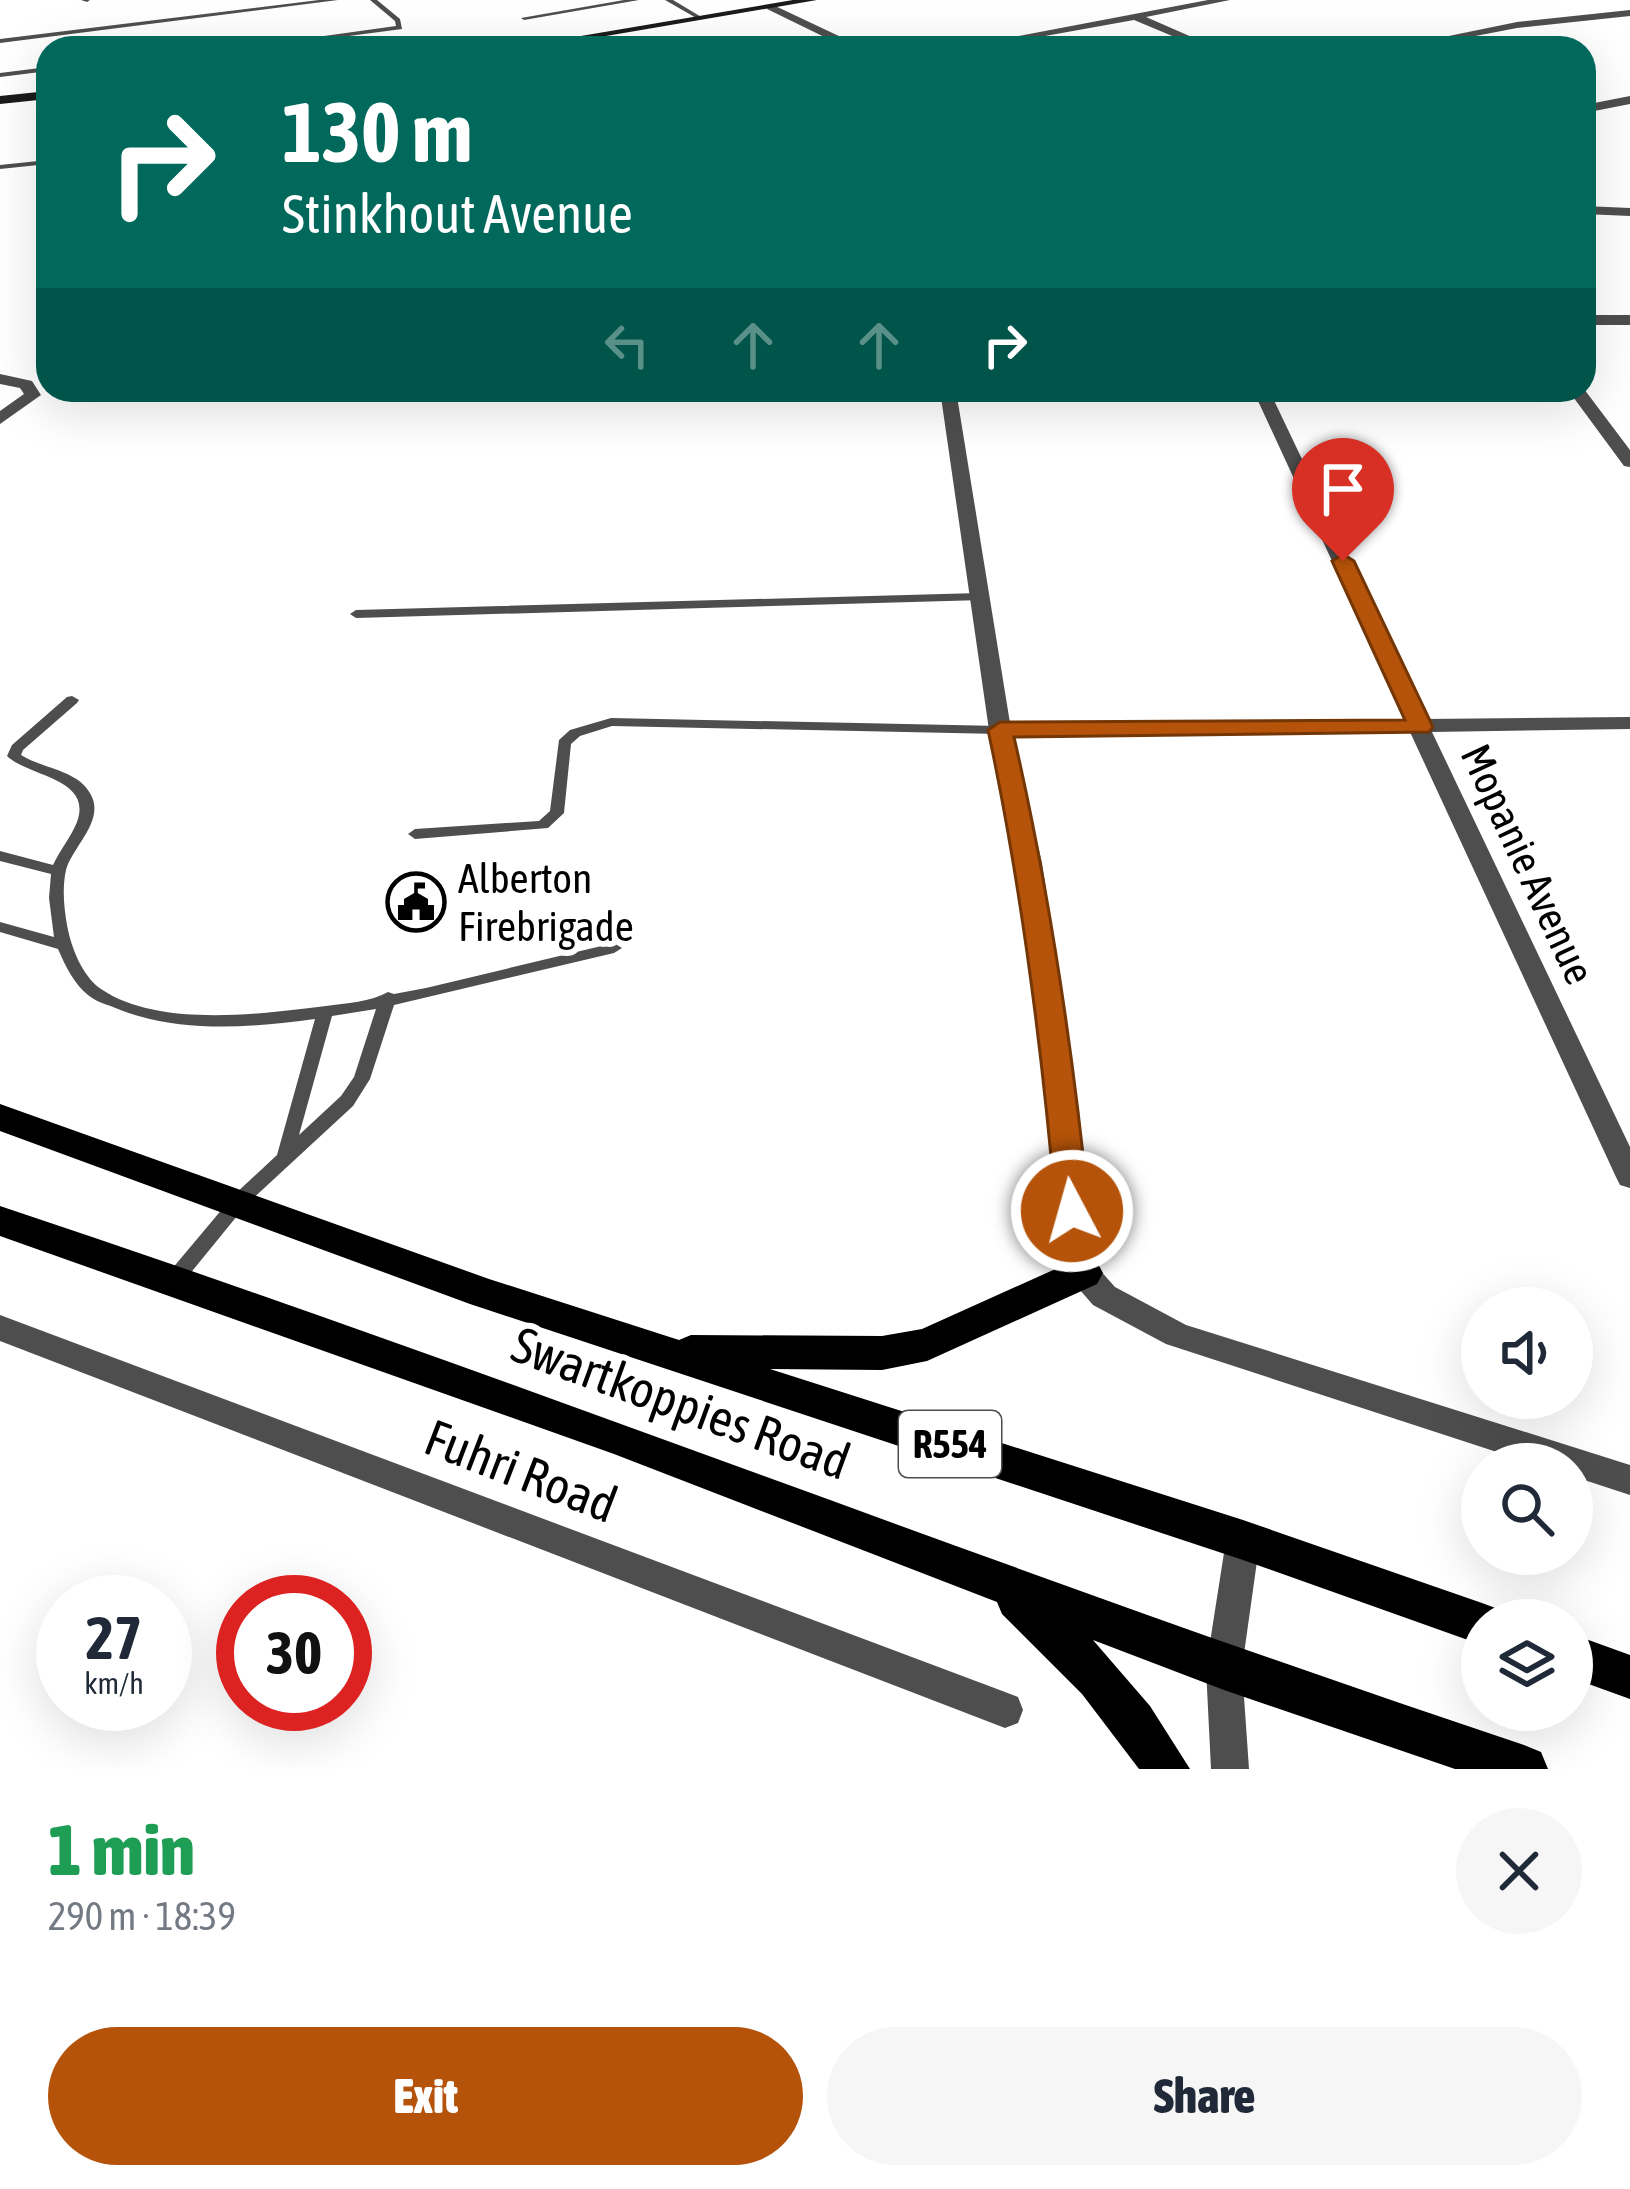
<!DOCTYPE html>
<meta charset="utf-8">
<style>
:root{--surface:#fff;--page:#f6f6f7;--text:#1f2937;--muted:#747a83;--accent:#b45309}
body{margin:0;font-family:"Asap Condensed",sans-serif;background:var(--page);color:var(--text);height:100vh;display:flex;flex-direction:column;font-size:45px;white-space:nowrap}
*{box-sizing:border-box;margin:0}
p{font-size:39px;color:var(--muted)}
.icon{flex:none;width:66px;height:66px;fill:none;stroke:currentColor;stroke-width:2;stroke-linecap:round;stroke-linejoin:round}
.map{position:relative;height:1769px;overflow:hidden}
.panel{display:flex;flex-direction:column;background:var(--surface);flex:1}
.panel>*{flex:none}
.banner{position:absolute;left:36px;top:36px;width:1560px;height:366px;border-radius:36px;box-shadow:0 12px 48px #0002;background:#00695c;color:#fff;overflow:hidden}
.tools{position:absolute;left:1461px;top:1287px;display:grid;gap:24px}
.tools a{display:grid;place-items:center;width:132px;height:132px;border-radius:50%;background:var(--surface);box-shadow:0 12px 48px #0002;font-size:60px}
.speed{position:absolute;left:36px;top:1575px;display:flex;gap:24px;font-size:60px;font-weight:700;text-align:center}
.speed>*{display:grid;place-content:center;width:156px;height:156px;border-radius:50%;background:var(--surface);box-shadow:0 12px 48px #0002;line-height:1}
.speed small{font-size:30px;font-weight:400}
.speed .limit{border:18px solid #d22;background:#fff;color:#111}
.pin{position:absolute;display:grid;place-items:center;width:102px;height:102px;color:#fff;margin:-123px -51px;border-radius:50% 50% 50% 0;rotate:-45deg;box-shadow:0 0 12px #0007}
.pin .icon{rotate:45deg}
.me{position:absolute;width:132px;margin:-66px;rotate:354deg;stroke-linejoin:round;filter:drop-shadow(0 0 9px #0008)}
.turn{display:flex;align-items:center;gap:42px;height:252px;padding:0 48px;font-size:54px}
.turn .icon{width:156px;height:156px;stroke-width:2.5}
.turn b{display:block;font-size:84px;line-height:102px}
.lanes{display:flex;align-items:center;height:114px;padding:0 48px;background:#0003;justify-content:center;gap:60px;direction:ltr}
.lanes .off{opacity:.35}
.round{display:grid;place-items:center;flex:none;width:126px;height:126px;border-radius:63px;background:var(--page)}
.overview{display:flex;align-items:center;justify-content:space-between;height:204px;padding:0 48px}
h1{font-size:72px;font-weight:800;line-height:90px;color:#1e9e55}
.primary-button{display:flex;gap:24px;margin-top:auto;padding:24px 48px}
.primary-button a{flex:1;height:138px;border-radius:72px;background:var(--accent);color:#fff;font-size:48px;font-weight:800;line-height:138px;text-align:center}
.primary-button a+a{background:var(--page);color:var(--text)}
.map>svg:first-child{display:block}
.lines{fill:none;stroke-linecap:round;stroke-linejoin:round}
.lane{fill:#4e4e4e;fill-rule:evenodd}
.street{fill:#4e4e4e;fill-rule:evenodd}
.secondary{fill:#1b1b1b;fill-rule:evenodd}
.primary{fill:#000;fill-rule:evenodd}
.route{fill:#b45309;stroke:#753606;stroke-width:3}
.labels{text-anchor:middle;stroke-width:12;stroke-linejoin:round;paint-order:stroke}
.shield{fill:#fff;stroke:#4c4c4c;stroke-width:3}
.shield-label{font-size:39px;font-weight:bold;fill:#000}
.street-label{font-size:42px;fill:#000;stroke:#fff}
.poi-label{font-size:42px;fill:#000;stroke:#fff;text-anchor:start}
.near-street-label{font-size:51px;fill:#000;stroke:#fff}
</style>
<div class="map">
<svg width="1630" height="1769" viewBox="0 0 1630 1769">
<rect width="100%" height="100%" fill="#fff"/>
<g class="lines">
<path class="lane" d="M 81,0 L 90,0 L 87,2 Z
M 319,0 L 338,0 L 0,43 L 0,39 Z
M 370,0 L 377,0 L 400,19 L 402,29 L 258,48 L 238,48 L 396,26 L 395,21 Z
M 624,0 L 639,0 L 524,20 L 521,18 Z
M 665,0 L 673,0 L 703,18 L 698,19 Z
M 48,67 L 48,71 L 0,77 L 0,73 Z
M 48,160 L 48,164 L 0,169 L 0,165 Z
M 979,593 L 985,597 L 983,600 L 356,618 L 350,614 L 356,610 Z
M 72,696 L 79,700 L 77,703 L 23,750 L 21,755 C 43,769 79,770 91,795 C 105,821 72,847 66,870 C 62,888 64,908 67,925 C 71,947 82,976 101,989 C 158,1028 261,1014 326,1006 C 346,1003 371,1002 388,992 L 394,994 L 426,988 L 614,943 L 622,948 L 614,953 L 394,1005 L 370,1079 L 353,1106 L 246,1205 L 180,1286 L 173,1289 L 166,1286 L 164,1281 L 166,1276 L 234,1195 L 277,1155 L 315,1019 C 248,1028 177,1034 113,1007 C 105,1004 95,1001 88,995 C 74,984 65,965 58,949 L 0,932 L 0,922 L 54,937 L 49,898 L 51,874 L 0,861 L 0,851 L 53,865 C 60,850 71,837 77,822 C 93,778 29,777 7,756 L 12,745 L 67,697 ZM 376,1009 L 354,1077 L 341,1096 L 299,1135 L 332,1016 Z
M 611,718 L 1000,726 L 1007,730 L 1000,734 L 612,726 L 580,736 L 571,744 L 564,813 L 548,828 L 415,839 L 408,834 L 415,829 L 539,821 L 550,811 L 559,740 L 570,730 Z"/>
<path class="street" d="M 1208,0 L 1230,0 L 1146,17 L 1217,48 L 1201,48 L 1134,20 L 979,48 L 955,48 Z
M 771,4 L 860,46 L 862,48 L 847,48 L 767,9 Z
M 1630,10 L 1630,16 L 1517,28 L 1413,48 L 1390,48 L 1517,22 Z
M 1630,96 L 1630,104 L 1584,113 L 1584,105 Z
M 1584,206 L 1630,208 L 1630,216 L 1584,214 Z
M 1584,315 L 1630,315 L 1630,325 L 1584,325 Z
M 0,374 L 32,381 L 41,395 L 0,424 L 0,411 L 24,394 L 20,388 L 0,384 Z
M 1584,389 L 1630,450 L 1630,467 L 1624,466 L 1568,390 Z
M 940,390 L 956,390 L 1010,723 L 1405,719 L 1253,390 L 1269,390 L 1426,719 L 1630,717 L 1630,729 L 1432,732 L 1630,1147 L 1630,1188 L 1620,1185 L 1616,1177 L 1410,732 L 1012,736 L 1042,863 L 1070,1048 L 1091,1241 L 1098,1268 L 1115,1287 L 1186,1325 L 1630,1465 L 1630,1495 L 1572,1476 L 1572,1464 L 1534,1464 L 1166,1344 L 1093,1305 L 1073,1282 L 1061,1241 L 1044,1048 L 1018,863 L 989,730 Z
M 0,1315 L 1005,1692 L 1018,1697 L 1023,1710 L 1018,1723 L 1005,1728 L 0,1341 Z
M 1243,1524 L 1255,1529 L 1260,1540 L 1242,1668 L 1249,1769 L 1211,1769 L 1206,1668 L 1226,1540 L 1231,1529 Z"/>
<path class="secondary" d="M 793,0 L 817,0 L 536,48 L 510,48 Z
M 48,91 L 48,99 L 0,104 L 0,96 Z"/>
<path class="primary" d="M 0,1104 L 489,1279 L 679,1340 L 691,1335 L 882,1336 L 922,1329 L 1071,1262 L 1084,1258 L 1097,1262 L 1103,1273 L 1097,1284 L 927,1361 L 882,1370 L 770,1369 L 1243,1520 L 1482,1603 L 1498,1609 L 1502,1620 L 1482,1620 L 1482,1645 L 1243,1560 L 470,1304 L 0,1131 Z
M 0,1206 C 512,1376 1013,1575 1524,1745 L 1541,1752 L 1548,1769 L 1455,1769 L 1224,1690 L 1093,1640 L 1150,1706 L 1190,1769 L 1139,1769 L 1082,1694 L 1002,1614 L 997,1602 L 614,1454 L 0,1236 Z
M 1572,1634 L 1630,1655 L 1630,1699 L 1572,1678 Z"/>
</g>
<path class="route" d="M 1343,554 L 1354,561 L 1433,727 L 1429,732 L 1014,737 C 1050,894 1073,1051 1089,1211 L 1084,1220 L 1072,1224 L 1061,1220 L 1056,1211 C 1042,1048 1022,889 988,730 L 1000,722 L 1405,720 L 1332,561 Z"/>
<defs>
<symbol id="civic-ring" viewBox="-11 -11 22 22"><circle r="9.5" fill="#fff" stroke="#000" stroke-width="1.5"/><path d="M-.6-6.5H3V-4.5H.6V-3L4-1V1h2V6H-6V1h2V-1L-.6-3ZM-1.2 2.5V6h2.4V2.5Z" fill="#000"/></symbol>
</defs>
<g fill-rule="evenodd">
<use href="#civic-ring" x="383" y="869" width="66" height="66"/>
</g>
<g class="labels">
<rect class="shield" x="899" y="1411" width="102" height="66" rx="9"/>
<g class="shield-label">
<text x="950" y="1458">R554</text>
</g>
<g class="street-label">
<text transform="translate(1528 864) rotate(65)" y="15">Mopanie Avenue</text>
</g>
<g class="poi-label">
<text x="458" y="893">Alberton<tspan x="458" dy="48">Firebrigade</tspan></text>
</g>
<g class="near-street-label">
<text transform="translate(681 1403) rotate(20)" y="18">Swartkoppies Road</text>
<text transform="translate(521 1471) rotate(21)" y="18">Fuhri Road</text>
</g>
</g>
</svg>
<div class="tools">
<a><svg class="icon" aria-label="sound" viewBox="0 0 24 24"><path d="M4 9h4l5-4v14l-5-4H4zM17 9q2 3 0 6"/></svg></a>
<a><svg class="icon" aria-label="search" viewBox="0 0 24 24"><circle cx="10" cy="10" r="6"/><path d="M15 15l6 6"/></svg></a>
<a><svg class="icon" aria-label="layers" viewBox="0 0 24 24"><path d="M12 4l9 5-9 5-9-5zM3 14l9 5 9-5"/></svg></a>
</div>
<div class="speed"><div>27<small>km/h</small></div><div class="limit">30</div></div>
<div class="pin" style="left:1343px;top:561px;background:#d93025"><svg class="icon" aria-label="arrive" viewBox="0 0 24 24"><path d="M6 21V4h12l-3 4 3 4H6"/></svg></div>
<svg class="me" style="left:1072px;top:1211px" viewBox="-20 -20 40 40"><circle r="17" fill="#b45309" stroke="#fff" stroke-width="3"/><path d="M0-11L8 9 0 5-8 9z" fill="#fff"/></svg>
<div class="banner">
<div class="turn"><svg class="icon" aria-label="right" viewBox="0 0 24 24"><path d="M7 20v-9h11M14 6l5 5-5 5"/></svg><div><b>130 m</b>Stinkhout Avenue</div></div>
<div class="lanes"><svg class="icon off" aria-label="left" viewBox="0 0 24 24"><path d="M17 20v-9H6M10 6l-5 5 5 5"/></svg><svg class="icon off" aria-label="ahead" viewBox="0 0 24 24"><path d="M12 20V5M6 11l6-6 6 6"/></svg><svg class="icon off" aria-label="ahead" viewBox="0 0 24 24"><path d="M12 20V5M6 11l6-6 6 6"/></svg><svg class="icon" aria-label="right" viewBox="0 0 24 24"><path d="M7 20v-9h11M14 6l5 5-5 5"/></svg></div>
</div>
</div>
<section class="panel">
<div class="overview"><div><h1>1 min</h1><p>290 m · 18:39</p></div><a class="round"><svg class="icon" aria-label="close" viewBox="0 0 24 24"><path d="M6 6l12 12M18 6L6 18"/></svg></a></div>
<div class="primary-button"><a>Exit</a><a>Share</a></div>
</section>
